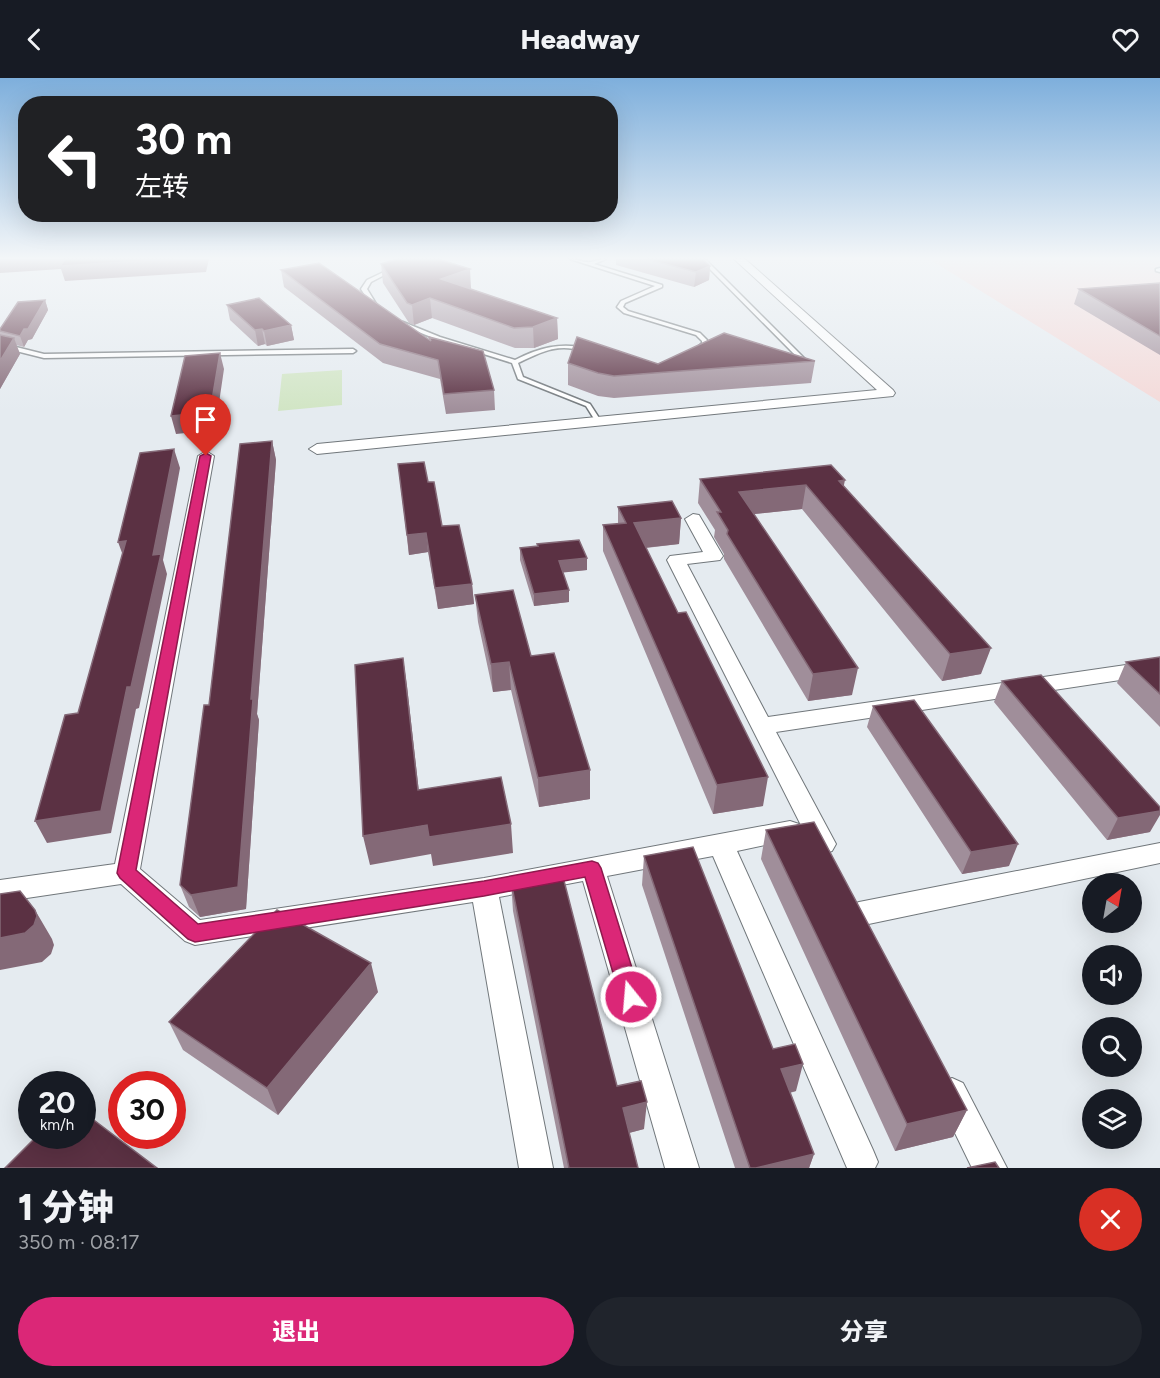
<!DOCTYPE html>
<html lang="zh">
<meta charset="utf-8">
<style>
:root{--surface:#171b24;--page:#20242c;--text:#f1f3f6;--muted:#9ea1a6;--accent:#db2777}
body{margin:0;font-family:Figtree,"Noto Sans SC",sans-serif;background:var(--page);color:var(--text);height:100vh;display:flex;flex-direction:column;font-size:22px;white-space:nowrap}
*{box-sizing:border-box;margin:0}
p{font-size:20px;color:var(--muted)}
.icon{flex:none;width:33px;height:33px;fill:none;stroke:currentColor;stroke-width:2;stroke-linecap:round;stroke-linejoin:round}
.map{position:relative;height:1090px;overflow:hidden}
.drawer{display:flex;flex-direction:column;background:var(--surface);flex:1}
.drawer>*{flex:none}
.hud{position:absolute;left:18px;top:18px;width:600px;height:126px;border-radius:24px;box-shadow:0 6px 24px #0002;background:#202124;color:#fff;overflow:hidden}
.needle{width:39px;rotate:31deg}
.buttons{position:absolute;left:1082px;top:795px;display:grid;gap:12px}
.buttons a{display:grid;place-items:center;width:60px;height:60px;border-radius:50%;background:var(--surface);box-shadow:0 6px 24px #0002;font-size:30px}
.speed{position:absolute;left:18px;top:993px;display:flex;gap:12px;font-size:30px;font-weight:700;text-align:center}
.speed>*{display:grid;place-content:center;width:78px;height:78px;border-radius:50%;background:var(--surface);box-shadow:0 6px 24px #0002;line-height:1}
.speed small{font-size:15px;font-weight:400}
.speed .limit{border:9px solid #d22;background:#fff;color:#111}
.pin{position:absolute;display:grid;place-items:center;width:51px;height:51px;color:#fff;margin:-62px -26px;border-radius:50% 50% 50% 0;rotate:-45deg;box-shadow:0 0 6px #0007}
.pin .icon{rotate:45deg}
.me{position:absolute;width:66px;margin:-33px;rotate:343deg;stroke-linejoin:round;filter:drop-shadow(0 0 4px #0008)}
.turn{display:flex;align-items:center;gap:21px;height:126px;padding:0 18px;font-size:27px}
.turn .icon{width:78px;height:78px;stroke-width:2.5}
.turn b{display:block;font-size:42px;line-height:51px}
.round{display:grid;place-items:center;flex:none;width:63px;height:63px;border-radius:32px;background:var(--page)}
.headline{display:flex;align-items:center;justify-content:space-between;height:102px;padding:0 18px}
h1{font-size:36px;font-weight:800;line-height:45px}
.action{display:flex;gap:12px;margin-top:auto;padding:12px 18px}
.action a{flex:1;height:69px;border-radius:36px;background:var(--accent);color:#fff;font-size:24px;font-weight:800;line-height:69px;text-align:center}
.action a+a{background:var(--page);color:var(--text)}
header{display:flex;justify-content:space-between;align-items:center;height:78px;padding:0 18px;background:var(--surface);font-size:27px;font-weight:800}
.map>svg:first-child{display:block}
.industrial{fill:#f4d9d8}
.green{fill:#d1e5c4}
.lines{fill:none;stroke-linecap:round;stroke-linejoin:round}
.service-casing{stroke:#71777b;stroke-width:3}
.minor-casing{stroke:#71777b;stroke-width:2}
.service{fill:#fff;fill-rule:evenodd}
.minor{fill:#fff;fill-rule:evenodd}
.wall{fill:#a08e9a}
.shaded-wall{fill:#846977}
.building{fill:#5b3143;stroke:#846977;stroke-width:1.5}
.route{fill:#db2777;stroke:#8e194d;stroke-width:1.5}
</style>
<header><svg class="icon" aria-label="back" viewBox="0 0 24 24"><path d="M15 5l-7 7 7 7"/></svg>Headway<svg class="icon" aria-label="heart" viewBox="0 0 24 24"><path d="M12 20l-8-8c-3-5 5-10 8-4 3-6 11-1 8 4z"/></svg></header>
<div class="map">
<svg width="1160" height="1090" viewBox="0 0 1160 1090">
<rect width="100%" height="100%" fill="#e5ebf0"/>
<path class="industrial" d="M 929,181 L 1160,181 L 1160,324 Z"/>
<path class="green" d="M 342,292 L 342,327 L 278,333 L 282,296 Z"/>
<g class="lines">
<defs>
<path id="service" d="M 570,181 C 577,181 584,185 591,184 C 596,183 600,181 606,181 L 594,186 L 662,207 L 662,209 L 625,225 L 623,229 L 628,233 L 700,255 L 707,262 L 708,266 L 701,272 L 697,272 L 696,271 L 702,265 L 702,263 L 696,257 L 624,235 L 617,229 L 621,223 L 655,208 Z
M 700,181 L 705,181 L 806,282 L 806,284 L 802,284 Z
M 1160,190 L 1160,194 L 1156,193 L 1156,191 Z
M 390,191 L 394,192 L 371,204 L 367,211 L 378,229 L 373,230 L 361,211 L 367,202 Z
M 399,244 L 403,244 L 440,259 L 515,282 C 538,270 560,264 586,270 L 587,271 C 580,273 572,270 564,270 C 547,270 533,278 518,285 L 523,299 L 590,326 L 601,343 L 596,344 L 586,328 L 518,301 L 512,285 L 436,261 L 399,246 Z
M 0,265 L 44,276 L 353,271 L 356,273 L 353,275 L 44,280 L 0,269 Z"/>
<path id="minor" d="M 734,181 L 745,181 L 893,312 L 895,315 L 893,318 L 317,376 L 309,371 L 317,366 L 877,312 Z
M 206,373 L 214,378 L 140,791 L 200,842 L 484,800 L 790,743 L 799,746 L 802,753 L 799,760 L 737,773 L 873,1072 L 878,1084 L 875,1090 L 847,1090 L 713,778 L 607,798 L 699,1090 L 665,1090 L 583,803 L 499,819 L 553,1090 L 519,1090 L 473,824 L 195,867 L 185,863 L 121,806 L 0,824 L 0,802 L 115,786 L 198,378 Z
M 693,436 L 699,437 L 723,478 L 720,482 L 687,486 L 768,639 L 1160,582 L 1160,596 L 776,654 L 836,766 L 832,773 L 823,776 L 814,773 L 667,482 L 670,478 L 703,474 L 685,441 Z
M 1160,765 L 1160,785 L 859,848 L 849,844 L 845,836 L 849,828 L 859,824 Z
M 952,1000 L 963,1005 L 1007,1090 L 972,1090 L 936,1016 L 941,1005 Z"/>
</defs>
<use href="#service" class="service-casing"/>
<use href="#minor" class="minor-casing"/>
<use href="#service" class="service"/>
<use href="#minor" class="minor"/>
</g>
<path class="wall" d="M 616,181 L 703,181 L 710,188 L 709,202 L 694,209 L 616,187 Z
M 381,186 L 471,210 L 471,211 L 557,240 L 558,261 L 534,270 L 515,270 L 432,240 L 414,247 L 409,245 L 383,205 Z
M 281,192 L 429,261 L 429,259 L 494,312 L 495,332 L 446,336 L 440,301 L 383,285 L 284,209 Z
M 1160,205 L 1160,277 L 1074,226 L 1079,211 Z
M 45,222 L 48,232 L 32,261 L 28,262 L 24,269 L 16,267 L 20,276 L 0,311 L 0,251 Z
M 227,227 L 291,247 L 294,262 L 267,268 L 265,266 L 258,268 L 230,242 Z
M 815,283 L 811,305 L 614,320 L 598,318 L 568,307 L 568,285 L 658,286 Z
M 272,363 L 276,382 L 257,636 L 259,642 L 246,831 L 200,839 L 189,829 L 180,807 L 209,627 Z
M 398,386 L 428,404 L 442,448 L 472,506 L 474,526 L 438,531 L 428,474 L 409,477 Z
M 700,401 L 844,408 L 981,596 L 942,603 L 802,431 L 754,436 L 852,617 L 808,623 L 724,481 L 724,476 L 714,459 L 715,452 L 698,425 Z
M 618,429 L 681,440 L 679,466 L 646,470 L 763,728 L 713,736 L 603,473 L 603,447 L 618,446 Z
M 520,470 L 587,492 L 563,494 L 569,524 L 534,528 L 520,482 Z
M 475,517 L 531,578 L 590,692 L 590,721 L 539,729 L 511,612 L 493,614 L 478,544 Z
M 1160,579 L 1160,649 L 1117,605 L 1126,584 Z
M 1002,603 L 1150,754 L 1107,762 L 994,624 Z
M 873,628 L 1009,788 L 962,796 L 867,649 Z
M 766,752 L 967,1032 L 953,1059 L 895,1073 L 761,781 Z
M 644,778 L 773,971 L 796,1013 L 790,1015 L 814,1076 L 809,1090 L 735,1090 L 642,807 Z
M 511,804 L 617,1008 L 644,1051 L 629,1055 L 638,1090 L 564,1090 L 513,833 Z
M 378,914 L 278,1037 L 183,972 L 169,944 Z"/>
<path class="shaded-wall" d="M 0,181 L 209,181 L 206,194 L 65,203 L 61,191 L 0,195 Z
M 710,188 L 709,202 L 694,209 L 696,194 Z
M 470,191 L 471,210 L 443,220 L 441,201 Z
M 430,220 L 432,240 L 414,247 L 412,227 Z
M 45,222 L 48,232 L 32,261 L 28,262 L 24,269 L 20,258 Z
M 557,240 L 558,261 L 534,270 L 533,249 Z
M 291,247 L 294,262 L 267,268 L 264,253 Z
M 262,251 L 265,266 L 258,268 L 255,252 Z
M 14,260 L 20,276 L 0,311 L 0,283 Z
M 220,275 L 224,291 L 215,352 L 176,356 L 171,338 Z
M 272,363 L 276,382 L 257,636 L 259,642 L 246,831 L 200,839 L 191,817 L 251,621 Z
M 174,371 L 180,390 L 163,482 L 167,496 L 139,630 L 136,631 L 111,755 L 47,765 L 35,743 L 153,477 Z
M 845,402 L 840,426 L 839,403 Z
M 806,407 L 802,431 L 736,438 L 739,414 Z
M 681,440 L 679,466 L 633,471 L 634,445 Z
M 426,455 L 428,474 L 409,477 L 407,457 Z
M 126,463 L 125,483 L 118,464 Z
M 587,480 L 587,492 L 559,495 L 559,483 Z
M 472,506 L 474,526 L 438,531 L 435,510 Z
M 569,512 L 569,524 L 534,528 L 534,516 Z
M 991,570 L 981,596 L 942,603 L 950,576 Z
M 403,580 L 407,608 L 422,741 L 418,712 Z
M 509,584 L 511,612 L 493,614 L 491,586 Z
M 858,590 L 852,617 L 808,623 L 813,596 Z
M 590,692 L 590,721 L 539,729 L 538,700 Z
M 768,699 L 763,728 L 713,736 L 717,707 Z
M 1160,733 L 1160,737 L 1150,754 L 1107,762 L 1118,740 Z
M 511,746 L 513,775 L 433,788 L 431,776 L 370,787 L 363,758 L 427,747 Z
M 1018,766 L 1009,788 L 962,796 L 971,774 Z
M 35,832 L 52,861 L 54,867 L 51,876 L 42,884 L 0,892 L 0,860 Z
M 371,885 L 378,914 L 278,1037 L 267,1010 Z
M 803,986 L 796,1013 L 774,1018 L 781,991 Z
M 647,1024 L 644,1051 L 621,1057 L 623,1030 Z
M 967,1032 L 953,1059 L 895,1073 L 907,1046 Z
M 814,1076 L 809,1090 L 756,1090 Z"/>
<path class="building" d="M 65,181 L 174,181 L 60,188 Z
M 397,181 L 438,181 L 470,191 L 441,201 L 557,240 L 533,249 L 514,250 L 430,220 L 412,227 L 407,225 L 381,186 Z
M 646,181 L 703,181 L 710,188 L 696,194 Z
M 319,185 L 431,263 L 429,259 L 483,273 L 494,312 L 444,316 L 438,282 L 380,266 L 281,192 Z
M 1160,205 L 1160,258 L 1079,211 Z
M 259,220 L 291,247 L 264,253 L 262,251 L 255,252 L 227,227 Z
M 45,222 L 28,251 L 24,251 L 20,258 L 0,253 L 0,251 L 18,224 Z
M 724,255 L 815,283 L 614,298 L 598,295 L 568,285 L 577,259 L 658,286 Z
M 0,257 L 14,260 L 0,283 Z
M 220,275 L 210,334 L 171,338 L 185,278 Z
M 272,363 L 251,621 L 253,621 L 238,809 L 191,817 L 180,807 L 204,627 L 209,627 L 240,366 Z
M 174,371 L 153,477 L 161,476 L 131,609 L 127,609 L 101,733 L 35,743 L 65,637 L 78,635 L 126,463 L 118,464 L 140,375 Z
M 424,384 L 428,404 L 434,404 L 442,448 L 459,447 L 472,506 L 435,510 L 426,455 L 407,457 L 398,386 Z
M 831,387 L 845,402 L 839,403 L 991,570 L 950,576 L 806,407 L 739,414 L 858,590 L 813,596 L 727,456 L 728,452 L 717,434 L 721,434 L 700,401 Z
M 672,423 L 681,440 L 634,445 L 678,535 L 686,534 L 768,699 L 717,707 L 603,447 L 626,445 L 618,429 Z
M 579,462 L 587,480 L 559,483 L 569,512 L 534,516 L 520,470 L 538,468 L 537,466 Z
M 513,512 L 531,578 L 554,575 L 590,692 L 538,700 L 509,584 L 491,586 L 475,517 Z
M 1160,579 L 1160,616 L 1126,584 Z
M 403,580 L 418,712 L 501,699 L 511,746 L 429,759 L 427,747 L 363,758 L 355,587 Z
M 1041,597 L 1160,729 L 1160,733 L 1118,740 L 1002,603 Z
M 914,622 L 1018,766 L 971,774 L 873,628 Z
M 814,744 L 967,1032 L 907,1046 L 766,752 Z
M 693,769 L 773,971 L 795,966 L 803,986 L 781,991 L 814,1076 L 756,1090 L 750,1090 L 644,778 Z
M 562,795 L 617,1008 L 641,1003 L 647,1024 L 623,1030 L 638,1090 L 569,1090 L 511,804 Z
M 20,813 L 35,832 L 37,838 L 34,847 L 25,855 L 0,860 L 0,816 Z
M 277,832 L 371,885 L 267,1010 L 169,944 Z
M 82,1033 L 157,1090 L 5,1090 L 37,1058 L 82,1058 Z
M 995,1084 L 999,1090 L 967,1090 Z"/>
<linearGradient id="sky" x2="0" y2="1"><stop stop-color="#7eafdc"/><stop offset="0.54" stop-color="#f3f6f8"/><stop offset="1" stop-color="#f3f6f8" stop-opacity="0"/></linearGradient>
<rect width="1160" height="334" fill="url(#sky)"/>
<path class="route" d="M 206,375 L 211,378 L 136,792 L 198,846 L 484,803 L 592,783 L 598,785 L 601,790 L 641,919 L 638,925 L 631,928 L 623,925 L 620,919 L 585,799 L 484,818 L 195,864 L 188,861 L 120,800 L 117,795 L 200,378 Z"/>
</svg>
<div class="buttons">
<a><svg class="needle" viewBox="-14 -14 28 28"><path d="M0-13l5 13h-10z" fill="#e53935"/><path d="M0 13l5-13h-10z" fill="#9ea1a6"/></svg></a>
<a><svg class="icon" aria-label="sound" viewBox="0 0 24 24"><path d="M4 9h4l5-4v14l-5-4H4zM17 9q2 3 0 6"/></svg></a>
<a><svg class="icon" aria-label="search" viewBox="0 0 24 24"><circle cx="10" cy="10" r="6"/><path d="M15 15l6 6"/></svg></a>
<a><svg class="icon" aria-label="layers" viewBox="0 0 24 24"><path d="M12 4l9 5-9 5-9-5zM3 14l9 5 9-5"/></svg></a>
</div>
<div class="speed"><div>20<small>km/h</small></div><div class="limit">30</div></div>
<div class="pin" style="left:206px;top:378px;background:#d93025"><svg class="icon" aria-label="arrive" viewBox="0 0 24 24"><path d="M6 21V4h12l-3 4 3 4H6"/></svg></div>
<svg class="me" style="left:631px;top:919px" viewBox="-20 -20 40 40"><circle r="17" fill="#db2777" stroke="#fff" stroke-width="3"/><path d="M0-11L8 9 0 5-8 9z" fill="#fff"/></svg>
<div class="hud">
<div class="turn"><svg class="icon" aria-label="left" viewBox="0 0 24 24"><path d="M17 20v-9H6M10 6l-5 5 5 5"/></svg><div><b>30 m</b>左转</div></div>
</div>
</div>
<section class="drawer">
<div class="headline"><div><h1>1 分钟</h1><p>350 m · 08:17</p></div><a class="round" style="background:#d93025;color:#fff"><svg class="icon" aria-label="close" viewBox="0 0 24 24"><path d="M6 6l12 12M18 6L6 18"/></svg></a></div>
<div class="action"><a>退出</a><a>分享</a></div>
</section>
